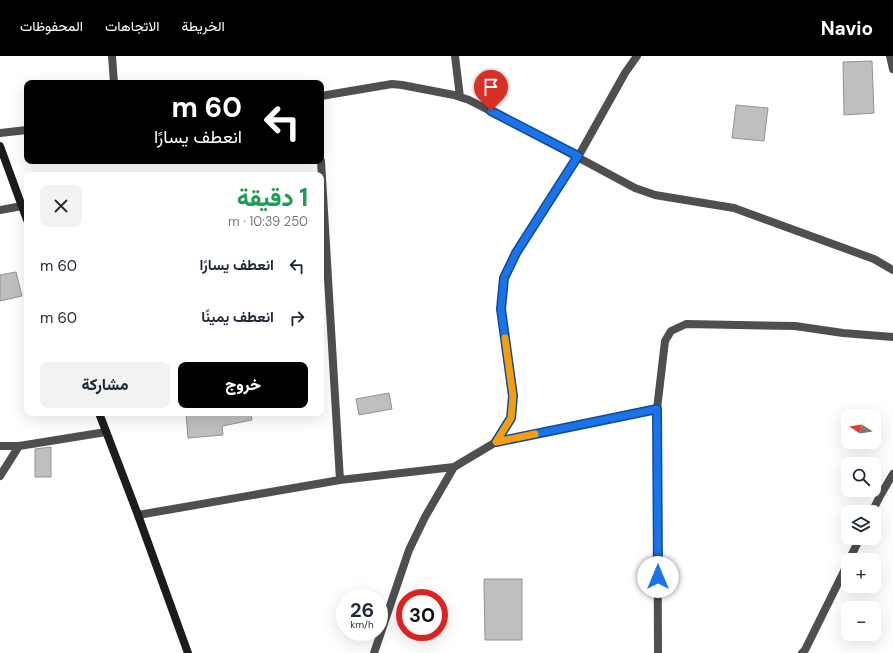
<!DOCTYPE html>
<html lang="ar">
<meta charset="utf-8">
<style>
:root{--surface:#fff;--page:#f2f2f3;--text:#1f2937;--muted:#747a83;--accent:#000}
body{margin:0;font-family:"DM Sans",Vazirmatn,sans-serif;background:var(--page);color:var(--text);direction:rtl;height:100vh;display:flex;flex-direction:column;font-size:15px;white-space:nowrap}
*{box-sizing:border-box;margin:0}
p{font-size:13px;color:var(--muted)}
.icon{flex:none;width:22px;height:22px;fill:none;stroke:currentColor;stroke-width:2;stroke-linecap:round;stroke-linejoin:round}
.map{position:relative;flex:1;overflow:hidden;direction:ltr}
.sheet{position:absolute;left:24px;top:116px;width:300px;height:244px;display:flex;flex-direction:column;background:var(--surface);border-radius:8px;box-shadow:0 4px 16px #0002;direction:rtl}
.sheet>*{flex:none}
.hud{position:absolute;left:24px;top:24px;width:300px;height:84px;border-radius:8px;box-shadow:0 4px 16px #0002;direction:rtl;background:#000;color:#fff;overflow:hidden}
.needle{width:26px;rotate:282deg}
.tools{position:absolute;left:841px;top:353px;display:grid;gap:8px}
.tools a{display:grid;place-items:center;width:40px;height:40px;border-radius:8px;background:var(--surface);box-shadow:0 4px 16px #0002;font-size:20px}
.speed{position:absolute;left:336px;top:533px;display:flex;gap:8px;font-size:20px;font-weight:700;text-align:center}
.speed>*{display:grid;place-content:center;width:52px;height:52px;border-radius:50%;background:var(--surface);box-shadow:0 4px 16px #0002;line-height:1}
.speed small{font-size:10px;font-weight:400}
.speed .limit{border:6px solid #d22;background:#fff;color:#111}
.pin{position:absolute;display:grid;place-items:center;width:34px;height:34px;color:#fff;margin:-41px -17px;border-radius:50% 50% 50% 0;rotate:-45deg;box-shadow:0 0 4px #0007}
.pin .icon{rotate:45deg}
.me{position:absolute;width:44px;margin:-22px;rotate:0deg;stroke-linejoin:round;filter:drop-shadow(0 0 3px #0008)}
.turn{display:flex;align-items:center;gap:14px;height:84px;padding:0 16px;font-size:18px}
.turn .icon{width:52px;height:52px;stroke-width:2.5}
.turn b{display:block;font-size:28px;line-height:34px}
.round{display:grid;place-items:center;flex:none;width:42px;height:42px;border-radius:8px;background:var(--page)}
.head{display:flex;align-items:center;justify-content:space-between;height:68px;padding:0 16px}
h1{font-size:24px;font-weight:800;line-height:30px;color:#1e9e55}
.button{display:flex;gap:8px;margin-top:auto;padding:8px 16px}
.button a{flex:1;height:46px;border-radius:8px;background:var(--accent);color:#fff;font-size:16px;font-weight:800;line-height:46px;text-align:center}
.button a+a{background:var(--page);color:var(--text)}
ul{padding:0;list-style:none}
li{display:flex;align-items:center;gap:12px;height:52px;padding:0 16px}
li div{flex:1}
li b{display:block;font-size:15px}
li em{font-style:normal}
header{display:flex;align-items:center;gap:24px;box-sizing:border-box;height:56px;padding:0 20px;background:var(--accent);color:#fff}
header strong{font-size:19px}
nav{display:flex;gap:22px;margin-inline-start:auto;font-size:14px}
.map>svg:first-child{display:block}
.building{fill:#bfbfbf;stroke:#939393}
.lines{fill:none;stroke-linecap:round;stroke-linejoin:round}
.street{stroke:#4f4f4f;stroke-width:8}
.secondary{stroke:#1c1c1c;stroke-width:8}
.route-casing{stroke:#114b97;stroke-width:10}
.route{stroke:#1a73e8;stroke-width:7}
.slow{stroke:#f59e0b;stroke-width:7}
</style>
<header>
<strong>Navio</strong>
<nav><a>الخريطة</a><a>الاتجاهات</a><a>المحفوظات</a></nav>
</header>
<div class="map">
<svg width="893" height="597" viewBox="0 0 893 597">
<rect width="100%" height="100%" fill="#fff"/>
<path class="building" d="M 872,5 L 874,57 L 844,59 L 843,6 Z
M 736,49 L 768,52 L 764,85 L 732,82 Z
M 16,216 L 22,240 L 0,245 L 0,219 Z
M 389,337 L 392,353 L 359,359 L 356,343 Z
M 186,357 L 251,357 L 252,364 L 222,370 L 223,379 L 188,382 Z
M 51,391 L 51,421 L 35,421 L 35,393 Z
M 484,523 L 522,523 L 522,584 L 485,584 Z"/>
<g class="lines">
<path class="street" d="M 112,0 L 114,27
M 455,0 L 460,41
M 890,0 L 893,13
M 321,40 L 392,28 L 402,29 L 454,39 L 469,44 L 512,66 L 635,132 L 655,139 L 734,152 L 874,203 L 893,214
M 0,77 L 27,74
M 321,105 L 340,424
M 0,154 L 22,150
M 496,386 L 511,362 L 513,339 L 501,253 L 504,222 L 516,197 L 578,101 L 625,17 L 637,0
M 0,390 L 19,390 L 106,376
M 0,420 L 19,390
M 872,456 L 880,440 L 893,418
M 138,459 L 340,424 L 454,411 L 496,386 L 657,353
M 849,504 L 860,482
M 374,597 L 409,494 L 425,461 L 454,411
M 658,597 L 657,353 L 665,285 L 671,275 L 686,268 L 795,270 L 843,277 L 893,281
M 802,597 L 805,594 L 848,507"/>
<path class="secondary" d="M 0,90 L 27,164
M 99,357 L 138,459 L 188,597"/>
</g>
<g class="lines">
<defs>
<path id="route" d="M 491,55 L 578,100 L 516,197 L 504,222 L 501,253 L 513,340 L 511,362 L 496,386 L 657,353 L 658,521"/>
</defs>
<use href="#route" class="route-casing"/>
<use href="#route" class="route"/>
<path class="slow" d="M 505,282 L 513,340 L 511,362 L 496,386 L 535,378"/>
</g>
</svg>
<div class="tools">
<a><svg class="needle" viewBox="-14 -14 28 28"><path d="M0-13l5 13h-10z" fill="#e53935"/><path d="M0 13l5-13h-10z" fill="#747a83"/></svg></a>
<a><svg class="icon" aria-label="search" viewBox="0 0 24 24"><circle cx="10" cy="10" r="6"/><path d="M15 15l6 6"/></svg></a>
<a><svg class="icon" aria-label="layers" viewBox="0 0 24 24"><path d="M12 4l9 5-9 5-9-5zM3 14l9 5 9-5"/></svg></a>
<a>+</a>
<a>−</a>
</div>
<div class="speed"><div>26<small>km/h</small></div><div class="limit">30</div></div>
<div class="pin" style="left:491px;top:55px;background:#d93025"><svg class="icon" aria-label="arrive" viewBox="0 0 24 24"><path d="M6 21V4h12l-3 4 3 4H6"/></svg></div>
<svg class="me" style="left:658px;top:521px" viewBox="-20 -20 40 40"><circle r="19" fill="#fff"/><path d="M0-13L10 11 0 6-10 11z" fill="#1a73e8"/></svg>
<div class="hud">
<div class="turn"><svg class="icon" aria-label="left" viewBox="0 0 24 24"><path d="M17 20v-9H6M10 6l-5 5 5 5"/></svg><div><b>60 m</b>انعطف يسارًا</div></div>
</div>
<section class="sheet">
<div class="head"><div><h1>1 دقيقة</h1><p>250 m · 10:39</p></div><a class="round"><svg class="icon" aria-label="close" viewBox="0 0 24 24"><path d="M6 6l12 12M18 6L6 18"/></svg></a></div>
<ul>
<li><svg class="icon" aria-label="left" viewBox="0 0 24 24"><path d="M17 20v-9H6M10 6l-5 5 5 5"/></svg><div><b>انعطف يسارًا</b></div><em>60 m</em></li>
<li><svg class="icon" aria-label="right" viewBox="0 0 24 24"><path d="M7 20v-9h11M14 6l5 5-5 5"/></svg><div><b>انعطف يمينًا</b></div><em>60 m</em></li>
</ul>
<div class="button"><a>خروج</a><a>مشاركة</a></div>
</section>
</div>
